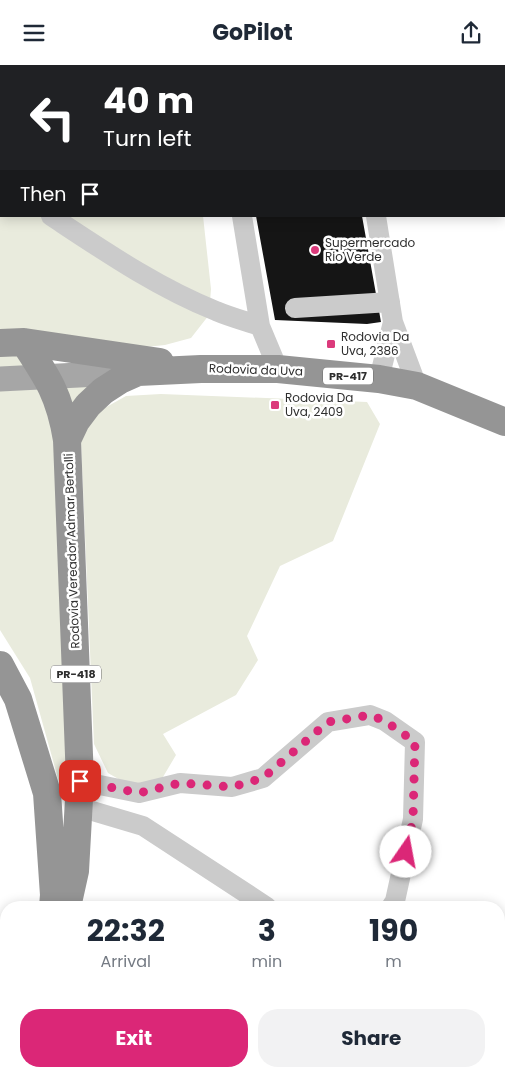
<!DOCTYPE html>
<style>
:root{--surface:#fff;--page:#f2f2f3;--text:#1f2937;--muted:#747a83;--accent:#db2777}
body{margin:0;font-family:Poppins,sans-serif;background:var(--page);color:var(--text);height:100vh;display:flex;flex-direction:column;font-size:19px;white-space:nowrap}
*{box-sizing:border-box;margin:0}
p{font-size:16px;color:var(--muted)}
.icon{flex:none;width:28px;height:28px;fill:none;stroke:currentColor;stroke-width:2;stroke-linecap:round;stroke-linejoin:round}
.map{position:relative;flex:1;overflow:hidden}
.sheet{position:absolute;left:0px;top:836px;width:505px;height:176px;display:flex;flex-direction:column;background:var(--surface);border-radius:20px 20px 0 0;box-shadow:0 2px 12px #0003}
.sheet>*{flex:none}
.hud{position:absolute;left:0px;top:0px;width:505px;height:152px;box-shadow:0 2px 12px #0003;background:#202124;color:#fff;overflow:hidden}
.pin{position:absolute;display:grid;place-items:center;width:42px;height:42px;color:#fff;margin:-21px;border-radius:10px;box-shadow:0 2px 8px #0006}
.me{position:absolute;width:55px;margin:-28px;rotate:12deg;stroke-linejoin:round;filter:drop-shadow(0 0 4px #0008)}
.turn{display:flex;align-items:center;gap:18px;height:105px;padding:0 20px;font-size:22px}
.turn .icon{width:65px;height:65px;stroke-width:2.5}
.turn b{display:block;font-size:35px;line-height:42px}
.then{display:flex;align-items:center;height:48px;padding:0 20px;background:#0003;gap:10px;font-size:19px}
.eta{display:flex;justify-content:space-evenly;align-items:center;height:85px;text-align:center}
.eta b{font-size:30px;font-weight:700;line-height:35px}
.primary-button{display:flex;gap:10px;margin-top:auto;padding:10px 20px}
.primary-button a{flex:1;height:58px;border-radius:20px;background:var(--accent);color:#fff;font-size:20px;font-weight:700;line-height:58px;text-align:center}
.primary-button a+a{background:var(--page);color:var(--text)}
header{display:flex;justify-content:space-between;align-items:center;height:65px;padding:0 20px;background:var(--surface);font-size:22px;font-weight:700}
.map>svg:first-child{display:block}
.green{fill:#e9ebdd}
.building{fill:#151515}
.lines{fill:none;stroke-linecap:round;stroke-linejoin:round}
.minor{stroke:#cbcbcb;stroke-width:20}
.major{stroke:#a6a6a6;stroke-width:25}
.highway{stroke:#959595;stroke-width:28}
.route{stroke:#db2777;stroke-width:9;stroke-dasharray:0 16.2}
.poi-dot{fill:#db3a7b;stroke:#fff;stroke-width:2}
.labels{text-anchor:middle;stroke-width:5;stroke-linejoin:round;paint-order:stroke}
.shield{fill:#fff;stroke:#6d6d6d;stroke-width:1}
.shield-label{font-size:11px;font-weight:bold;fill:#2e2e2e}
.poi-label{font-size:12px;fill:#2e2e2e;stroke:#fff;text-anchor:start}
.street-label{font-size:12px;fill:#2e2e2e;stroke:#fff}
</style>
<header><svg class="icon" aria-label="menu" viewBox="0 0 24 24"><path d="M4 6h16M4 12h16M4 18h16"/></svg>GoPilot<svg class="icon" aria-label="share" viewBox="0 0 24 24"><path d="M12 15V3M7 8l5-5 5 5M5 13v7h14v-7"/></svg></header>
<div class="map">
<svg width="505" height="1012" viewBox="0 0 505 1012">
<rect width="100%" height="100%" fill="#fff"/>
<path class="green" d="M 0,0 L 185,0 L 185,1 L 1,1 L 1,151 L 203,151 L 211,224 L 209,250 L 191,273 L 165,280 L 20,295 L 32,301 L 0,303 Z
M 458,0 L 505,0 L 505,136 L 504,1 L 458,1 Z
M 97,316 L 70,348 L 63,318 Z
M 48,323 L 58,365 L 71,694 L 64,735 L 30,613 L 0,565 L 0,326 Z
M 161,329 L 367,337 L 380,359 L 333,476 L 280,501 L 247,571 L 258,595 L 236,630 L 163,669 L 176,690 L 160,717 L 129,720 L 108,708 L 94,679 L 81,377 L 94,349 L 126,331 Z"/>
<path class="building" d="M 256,151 L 362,151 L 381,257 L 367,259 L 275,255 Z
M 404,1006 L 428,1006 L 437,1012 L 401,1012 Z"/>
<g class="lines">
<path class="minor" d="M 212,0 L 212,1
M 249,1 L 249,0
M 459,1 L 461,0
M 0,121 L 1,122
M 51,151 C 104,186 158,223 216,246 C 230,252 245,256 260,261
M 242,151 L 260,261 L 278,304
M 376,151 L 393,257 L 417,321
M 295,243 L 390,237
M 379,314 L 393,257
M 80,716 L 139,728 L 180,718 L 232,722 L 263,713 L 328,657 L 370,650 L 385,656 L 415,677 L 413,754 L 395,836 L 391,842
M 79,742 L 143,761 L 267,842
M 54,1012 L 56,1006
M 281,1012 L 284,1006"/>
<path class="major" d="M 0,314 L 138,307"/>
<path class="highway" d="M 24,277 C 48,313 60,331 67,375 L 80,716 L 75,806 L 67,842
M 0,278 L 24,277 L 160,297
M 67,375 L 76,356 L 88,340 L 103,326 L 120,315 L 138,307 L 201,304 L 278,304 L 379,314 L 417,321 L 505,357
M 0,600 L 18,634 L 47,728 L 54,830 L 53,842
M 13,1012 L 16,1006"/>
</g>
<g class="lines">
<path class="route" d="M 80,716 L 139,728 L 180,718 L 232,722 L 263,713 L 328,657 L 370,650 L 385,656 L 415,677 L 413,754 L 406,787"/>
</g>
<g class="poi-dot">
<circle cx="315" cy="185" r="5"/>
<rect x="326" y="274" width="10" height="10" rx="2.5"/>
<rect x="270" y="335" width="10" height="10" rx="2.5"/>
</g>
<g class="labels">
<g class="shield">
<rect x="323" y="302.5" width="50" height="17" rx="4"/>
<rect x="51" y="600.5" width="50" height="17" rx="4"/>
</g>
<g class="shield-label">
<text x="348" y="315">PR-417</text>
<text x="76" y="613">PR-418</text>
</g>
<g class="poi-label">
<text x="325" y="182">Supermercado<tspan x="325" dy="14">Rio Verde</tspan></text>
<text x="341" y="276">Rodovia Da<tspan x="341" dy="14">Uva, 2386</tspan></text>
<text x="285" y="337">Rodovia Da<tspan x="285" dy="14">Uva, 2409</tspan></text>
</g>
<g class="street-label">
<text transform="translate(256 305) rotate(2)" y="4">Rodovia da Uva</text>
<text transform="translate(72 486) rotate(-92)" y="4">Rodovia Vereador Admar Bertolli</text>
</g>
</g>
</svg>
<div class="pin" style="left:80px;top:716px;background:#d93025"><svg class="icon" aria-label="arrive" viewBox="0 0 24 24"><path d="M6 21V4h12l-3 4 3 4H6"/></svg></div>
<svg class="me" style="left:406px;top:787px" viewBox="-20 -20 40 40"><circle r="19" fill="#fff"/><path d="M0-13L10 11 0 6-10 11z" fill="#db2777"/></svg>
<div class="hud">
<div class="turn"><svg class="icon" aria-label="left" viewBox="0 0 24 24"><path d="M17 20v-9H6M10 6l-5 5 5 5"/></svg><div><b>40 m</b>Turn left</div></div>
<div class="then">Then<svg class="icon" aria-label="arrive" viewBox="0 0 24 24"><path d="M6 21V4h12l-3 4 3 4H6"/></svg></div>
</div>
<section class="sheet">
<div class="eta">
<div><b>22:32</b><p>Arrival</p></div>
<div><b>3</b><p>min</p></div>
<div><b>190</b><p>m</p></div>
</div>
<div class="primary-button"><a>Exit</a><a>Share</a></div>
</section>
</div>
